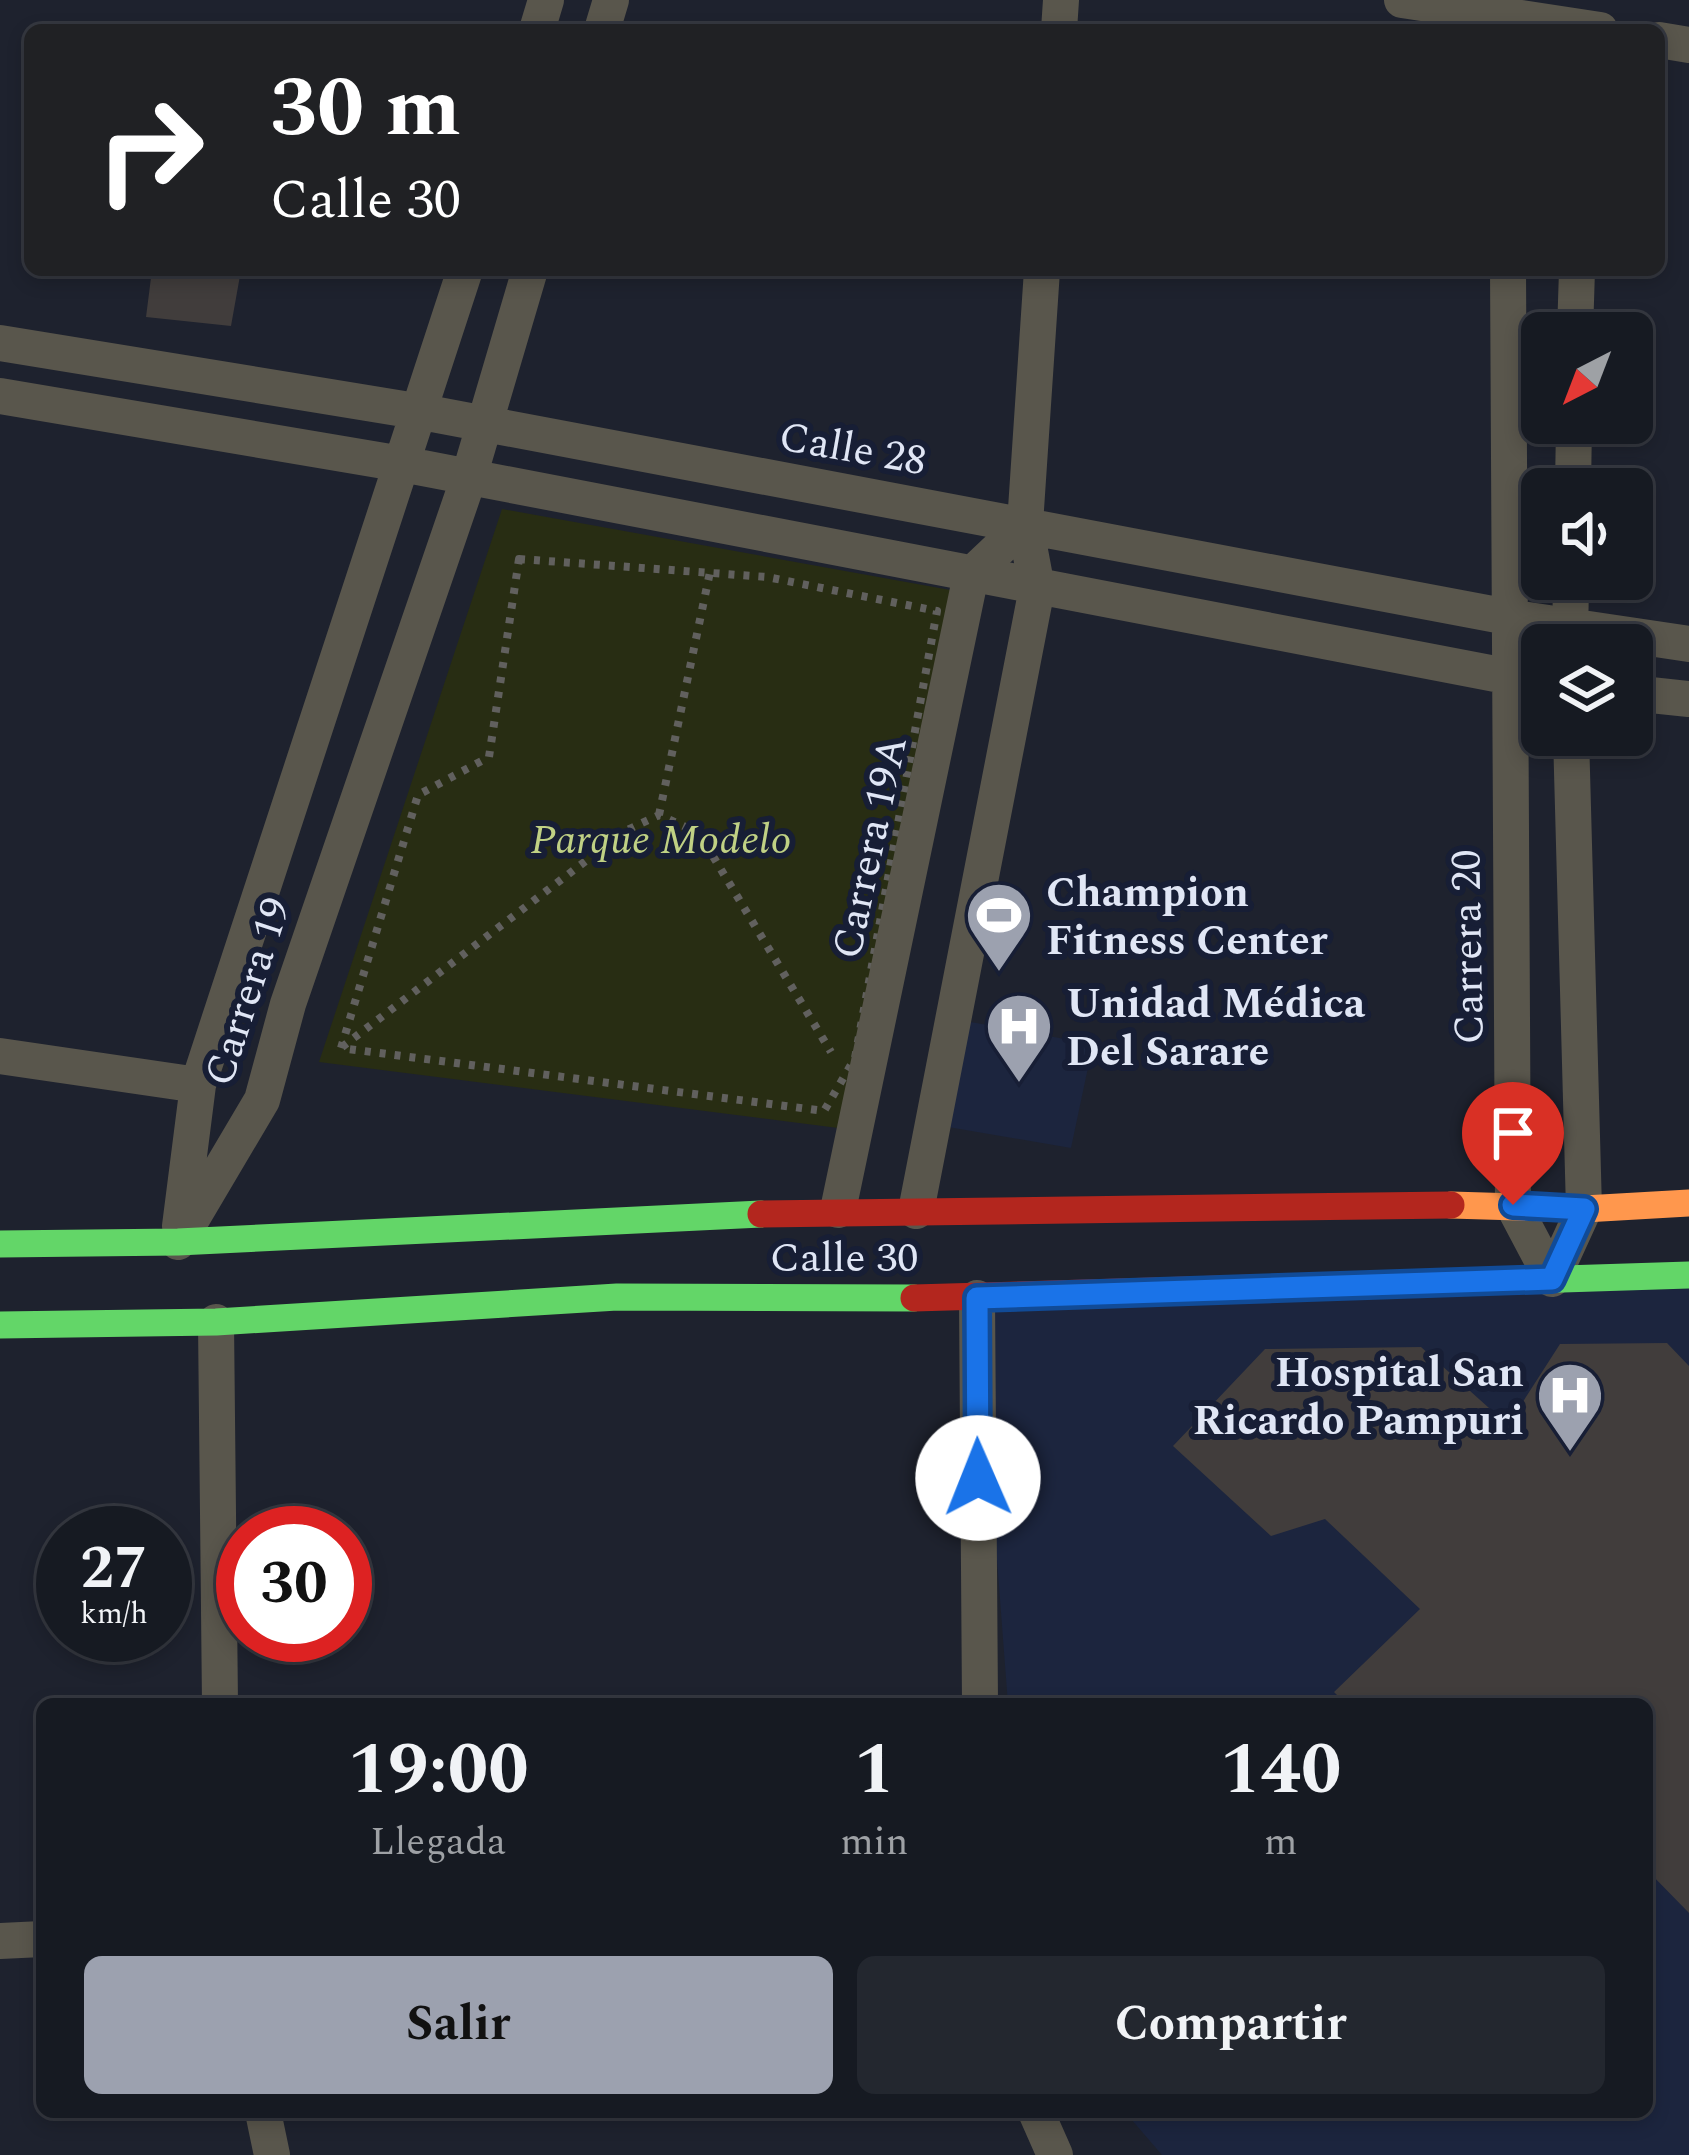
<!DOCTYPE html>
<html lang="es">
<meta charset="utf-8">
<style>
:root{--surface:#161a22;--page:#23272f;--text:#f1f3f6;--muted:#9ea1a5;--line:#353840;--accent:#9ca1af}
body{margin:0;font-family:Spectral,serif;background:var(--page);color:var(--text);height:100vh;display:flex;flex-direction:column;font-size:45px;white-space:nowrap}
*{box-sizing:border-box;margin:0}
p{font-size:39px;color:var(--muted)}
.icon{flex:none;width:66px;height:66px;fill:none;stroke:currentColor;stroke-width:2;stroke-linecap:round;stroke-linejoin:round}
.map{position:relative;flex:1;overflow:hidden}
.details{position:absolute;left:36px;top:1698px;width:1617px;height:420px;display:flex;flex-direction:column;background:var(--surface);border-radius:18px;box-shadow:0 6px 18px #0003,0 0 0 3px var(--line)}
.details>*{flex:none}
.guide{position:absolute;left:24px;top:24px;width:1641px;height:252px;border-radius:18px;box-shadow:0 6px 18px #0003,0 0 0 3px var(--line);background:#202124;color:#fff;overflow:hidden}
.needle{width:78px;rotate:222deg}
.tools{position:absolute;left:1521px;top:312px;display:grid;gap:24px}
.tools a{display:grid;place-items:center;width:132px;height:132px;border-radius:18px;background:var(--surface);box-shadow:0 6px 18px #0003,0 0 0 3px var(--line);font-size:60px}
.speed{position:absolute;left:36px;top:1506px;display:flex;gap:24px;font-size:60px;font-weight:700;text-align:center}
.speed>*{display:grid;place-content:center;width:156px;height:156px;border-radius:50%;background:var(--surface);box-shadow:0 6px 18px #0003,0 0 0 3px var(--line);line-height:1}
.speed small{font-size:30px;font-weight:400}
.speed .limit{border:18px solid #d22;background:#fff;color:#111}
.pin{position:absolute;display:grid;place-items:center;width:102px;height:102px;color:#fff;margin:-123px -51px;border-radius:50% 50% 50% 0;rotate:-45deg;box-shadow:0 0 12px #0007}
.pin .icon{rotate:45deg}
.me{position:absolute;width:132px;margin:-66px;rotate:359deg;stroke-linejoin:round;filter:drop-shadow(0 0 9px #0008)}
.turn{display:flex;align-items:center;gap:42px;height:252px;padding:0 48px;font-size:54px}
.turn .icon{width:156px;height:156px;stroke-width:2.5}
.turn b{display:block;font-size:84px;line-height:102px}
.eta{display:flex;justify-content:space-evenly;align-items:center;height:204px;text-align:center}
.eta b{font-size:72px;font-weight:700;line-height:84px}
.action{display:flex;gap:24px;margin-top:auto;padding:24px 48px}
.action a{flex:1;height:138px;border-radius:18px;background:var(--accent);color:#111;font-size:48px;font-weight:700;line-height:138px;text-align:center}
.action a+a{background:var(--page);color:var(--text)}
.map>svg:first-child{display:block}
.built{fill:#1c253e}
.green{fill:#282d13}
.building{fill:#413d3c}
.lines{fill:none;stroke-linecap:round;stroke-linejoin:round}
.path{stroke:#61605e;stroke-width:8;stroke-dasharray:6 9;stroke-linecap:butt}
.street{stroke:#59564c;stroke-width:36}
.fast{stroke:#63d668;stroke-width:27}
.slow{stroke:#ff974d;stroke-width:27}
.jam{stroke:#b3261e;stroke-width:27}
.route-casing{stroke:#114b97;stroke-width:30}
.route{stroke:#1a73e8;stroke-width:21}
.labels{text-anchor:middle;stroke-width:12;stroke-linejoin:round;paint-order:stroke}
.street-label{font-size:42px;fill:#e0e6f5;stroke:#171e35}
.park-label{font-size:42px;font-style:italic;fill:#c0d184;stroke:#171e35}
.poi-label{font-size:42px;font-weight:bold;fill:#e0e6f5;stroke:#171e35;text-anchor:start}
</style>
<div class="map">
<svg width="1689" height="2155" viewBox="0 0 1689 2155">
<rect width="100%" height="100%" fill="#1e222e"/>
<path class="built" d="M 965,1021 L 1093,1044 L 1071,1148 L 948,1127 Z
M 1689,1276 L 1689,2155 L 1162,2155 L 1125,2112 L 1647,2112 L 1647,1704 L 1008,1704 L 977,1298 Z"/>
<path class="green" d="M 502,509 L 978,595 L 854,1130 L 319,1062 Z"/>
<path class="building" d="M 152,270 L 241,270 L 231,326 L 146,317 Z
M 1667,1343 L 1689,1366 L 1689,1913 L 1647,1870 L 1647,1704 L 1346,1704 L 1334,1692 L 1420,1609 L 1325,1519 L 1271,1536 L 1173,1446 L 1265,1349 L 1421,1347 L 1508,1425 L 1560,1344 Z"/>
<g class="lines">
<path class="path" d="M 519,559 L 767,577 L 937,611 L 855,1058 L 824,1111 L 341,1048 L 418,795 L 489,757 Z
M 659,815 L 710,572
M 342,1047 L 625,831 L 659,815 L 699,833 L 831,1052"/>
<path class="street" d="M 1402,0 L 1600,30
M 537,30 L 546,0
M 602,30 L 611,0
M 1059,30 L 1061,0
M 1659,40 L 1689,45
M 1508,270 L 1513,1205 L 1552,1279
M 1575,333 L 1577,270
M 0,343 L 422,412 L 1508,617 L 1689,644
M 0,396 L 402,464 L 1542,683
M 1573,489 L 1574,423
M 1570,645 L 1571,579
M 1632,693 L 1689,699
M 0,1056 L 198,1085
M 838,1210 L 971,575 L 1025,524
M 916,1211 L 1037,588 L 1025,524 L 1042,270
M 180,1226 L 198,1085 L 465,270
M 178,1242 L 262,1100 L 288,1004 L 468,480 L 530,270
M 1552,1279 L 1584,1209 L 1571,735
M 977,1298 L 980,1704
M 216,1322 L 220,1704
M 0,1941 L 42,1939
M 263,2112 L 272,2155
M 1036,2112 L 1055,2155"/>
<path class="fast" d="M 0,1244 L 178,1242 L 761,1214
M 1498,1281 L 1689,1275
M 0,1325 L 216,1322 L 617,1297 L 914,1298"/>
<path class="slow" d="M 1451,1205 L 1584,1209 L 1689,1203"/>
<path class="jam" d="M 761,1214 L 1451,1205
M 914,1298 L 1498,1281"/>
</g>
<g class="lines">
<defs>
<path id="route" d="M 978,1478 L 977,1298 L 1552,1279 L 1584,1209 L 1513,1205"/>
</defs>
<use href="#route" class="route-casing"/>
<use href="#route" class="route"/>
</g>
<defs>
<symbol id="stadium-pin" viewBox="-11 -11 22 30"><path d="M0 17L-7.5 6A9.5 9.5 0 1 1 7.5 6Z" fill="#9ca1af" stroke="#171e35"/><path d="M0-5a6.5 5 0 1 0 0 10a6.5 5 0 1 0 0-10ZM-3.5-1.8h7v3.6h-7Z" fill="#fff"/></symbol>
<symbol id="hospital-pin" viewBox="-11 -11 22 30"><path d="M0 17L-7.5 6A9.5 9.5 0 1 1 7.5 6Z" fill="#9ca1af" stroke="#171e35"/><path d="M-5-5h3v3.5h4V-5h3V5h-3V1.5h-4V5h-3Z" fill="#fff"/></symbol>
</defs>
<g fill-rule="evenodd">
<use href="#stadium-pin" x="961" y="877" width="76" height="104"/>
<use href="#hospital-pin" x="981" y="988" width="76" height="104"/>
<use href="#hospital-pin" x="1532" y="1357" width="76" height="104"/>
</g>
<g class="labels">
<g class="street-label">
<text transform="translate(853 447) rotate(10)" y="15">Calle 28</text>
<text transform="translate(868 847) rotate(-78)" y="15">Carrera 19A</text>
<text transform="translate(1466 947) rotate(-91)" y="15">Carrera 20</text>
<text transform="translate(246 991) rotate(-72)" y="15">Carrera 19</text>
<text x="844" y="1271">Calle 30</text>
</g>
<g class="park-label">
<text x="661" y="853">Parque Modelo</text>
</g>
<g class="poi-label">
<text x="1046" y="906">Champion<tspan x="1046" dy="48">Fitness Center</tspan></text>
<text x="1066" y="1017">Unidad Médica<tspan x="1066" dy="48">Del Sarare</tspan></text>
<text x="1524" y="1386" text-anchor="end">Hospital San<tspan x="1524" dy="48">Ricardo Pampuri</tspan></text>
</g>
</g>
</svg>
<div class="tools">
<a><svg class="needle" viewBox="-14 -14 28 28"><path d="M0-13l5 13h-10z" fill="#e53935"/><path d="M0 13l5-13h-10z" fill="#9ea1a5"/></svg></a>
<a><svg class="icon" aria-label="sound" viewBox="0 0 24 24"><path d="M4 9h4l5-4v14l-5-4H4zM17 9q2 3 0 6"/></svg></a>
<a><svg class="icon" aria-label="layers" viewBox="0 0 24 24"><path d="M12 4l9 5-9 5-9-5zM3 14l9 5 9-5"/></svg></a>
</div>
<div class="speed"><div>27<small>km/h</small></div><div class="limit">30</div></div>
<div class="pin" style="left:1513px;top:1205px;background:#d93025"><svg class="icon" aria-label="arrive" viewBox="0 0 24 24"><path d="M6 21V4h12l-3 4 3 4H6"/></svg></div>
<svg class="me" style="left:978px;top:1478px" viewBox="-20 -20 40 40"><circle r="19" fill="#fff"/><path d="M0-13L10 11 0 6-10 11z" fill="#1a73e8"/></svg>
<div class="guide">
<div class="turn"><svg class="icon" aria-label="right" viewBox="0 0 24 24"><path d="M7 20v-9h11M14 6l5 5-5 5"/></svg><div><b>30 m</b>Calle 30</div></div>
</div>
<section class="details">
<div class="eta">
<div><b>19:00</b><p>Llegada</p></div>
<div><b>1</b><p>min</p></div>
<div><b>140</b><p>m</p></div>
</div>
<div class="action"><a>Salir</a><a>Compartir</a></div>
</section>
</div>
